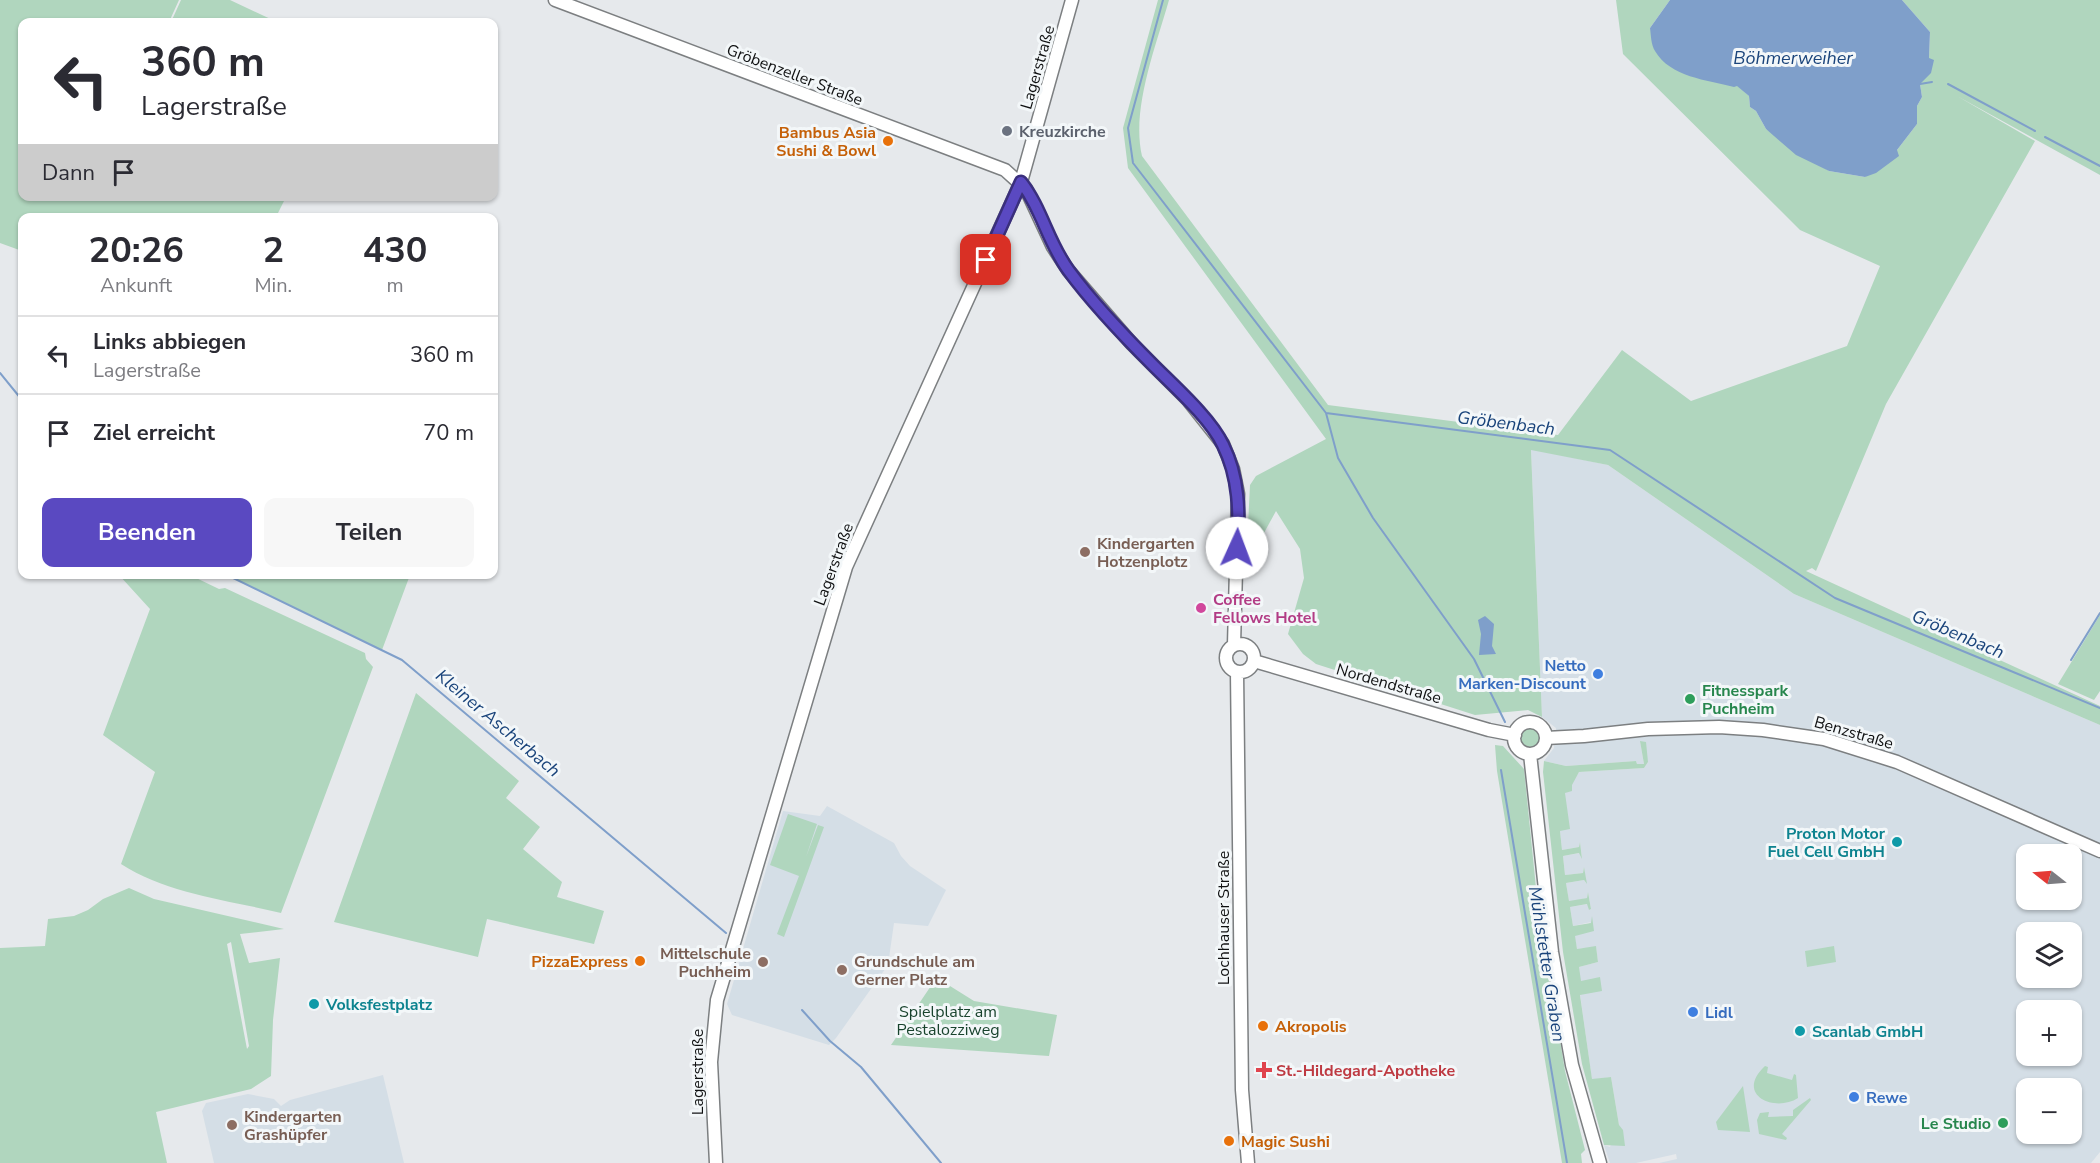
<!DOCTYPE html>
<html lang="de">
<meta charset="utf-8">
<style>
:root{--surface:#fff;--page:#f7f7f7;--text:#2b2b33;--muted:#7c7c81;--line:#e1e1e2;--accent:#5a49c1}
body{margin:0;font-family:"Nunito Sans",sans-serif;background:var(--page);color:var(--text);height:100vh;display:flex;flex-direction:column;font-size:22px;white-space:nowrap}
*{box-sizing:border-box;margin:0}
p{font-size:20px;color:var(--muted)}
.icon{flex:none;width:33px;height:33px;fill:none;stroke:currentColor;stroke-width:2;stroke-linecap:round;stroke-linejoin:round}
.map{position:relative;flex:1;overflow:hidden}
.sheet{position:absolute;left:18px;top:213px;width:480px;height:366px;display:flex;flex-direction:column;background:var(--surface);border-radius:12px;box-shadow:0 2px 4px #0004}
.sheet>*{flex:none}
.hud{position:absolute;left:18px;top:18px;width:480px;height:183px;border-radius:12px;box-shadow:0 2px 4px #0004;background:#fff;color:var(--text);overflow:hidden}
.needle{width:39px;rotate:287deg}
.tools{position:absolute;left:2016px;top:844px;display:grid;gap:12px}
.tools a{display:grid;place-items:center;width:66px;height:66px;border-radius:12px;background:var(--surface);box-shadow:0 2px 4px #0004;font-size:30px}
.pin{position:absolute;display:grid;place-items:center;width:51px;height:51px;color:#fff;margin:-26px;border-radius:12px;box-shadow:0 3px 9px #0006}
.me{position:absolute;width:66px;margin:-33px;rotate:2deg;stroke-linejoin:round;filter:drop-shadow(0 0 4px #0008)}
.turn{display:flex;align-items:center;gap:21px;height:126px;padding:0 24px;font-size:27px}
.turn .icon{width:78px;height:78px;stroke-width:2.5}
.turn b{display:block;font-size:42px;line-height:51px}
.then{display:flex;align-items:center;height:57px;padding:0 24px;background:#0003;gap:12px;font-size:22px}
.eta{display:flex;justify-content:space-evenly;align-items:center;height:102px;text-align:center}
.eta b{font-size:36px;font-weight:700;line-height:42px}
.cta{display:flex;gap:12px;margin-top:auto;padding:12px 24px}
.cta a{flex:1;height:69px;border-radius:12px;background:var(--accent);color:#fff;font-size:24px;font-weight:700;line-height:69px;text-align:center}
.cta a+a{background:var(--page);color:var(--text)}
ul{padding:0;list-style:none}
li{display:flex;align-items:center;gap:18px;height:78px;padding:0 24px;border-top:2px solid var(--line)}
li div{flex:1}
li b{display:block;font-size:22px}
li em{font-style:normal}
.map>svg:first-child{display:block}
.built{fill:#d4dee6;fill-rule:evenodd}
.green{fill:#b0d6be;fill-rule:evenodd}
.water{fill:#7f9fca}
.lines{fill:none;stroke-linecap:round;stroke-linejoin:round}
.stream{stroke:#7f9fca;stroke-width:2}
.tertiary-casing{stroke:#7c7f81;stroke-width:15}
.tertiary{stroke:#fff;stroke-width:12}
.route-casing{stroke:#3a2f7d;stroke-width:15}
.route{stroke:#5a49c1;stroke-width:10}
.worship-dot{fill:#6b7280;stroke:#f3f7f9;stroke-width:2}
.food-dot{fill:#e8710a;stroke:#f3f7f9;stroke-width:2}
.education-dot{fill:#8d6e63;stroke:#f3f7f9;stroke-width:2}
.hotel-dot{fill:#d1479c;stroke:#f3f7f9;stroke-width:2}
.shop-dot{fill:#3f7fe0;stroke:#f3f7f9;stroke-width:2}
.leisure-dot{fill:#2e9e5b;stroke:#f3f7f9;stroke-width:2}
.culture-dot{fill:#0f9aa8;stroke:#f3f7f9;stroke-width:2}
.health-dot{fill:#e0444e;stroke:#f3f7f9;stroke-width:2}
.labels{text-anchor:middle;stroke-width:6;stroke-linejoin:round;paint-order:stroke}
.street-label{font-size:16px;fill:#0f1011;stroke:#f3f7f9}
.worship-label{font-size:16px;font-weight:bold;fill:#5b616d;stroke:#f3f7f9;text-anchor:start}
.food-label{font-size:16px;font-weight:bold;fill:#c56008;stroke:#f3f7f9;text-anchor:end}
.education-label{font-size:16px;font-weight:bold;fill:#785e54;stroke:#f3f7f9;text-anchor:start}
.hotel-label{font-size:16px;font-weight:bold;fill:#b23c85;stroke:#f3f7f9;text-anchor:start}
.shop-label{font-size:16px;font-weight:bold;fill:#366cbe;stroke:#f3f7f9;text-anchor:start}
.leisure-label{font-size:16px;font-weight:bold;fill:#27864d;stroke:#f3f7f9;text-anchor:start}
.culture-label{font-size:16px;font-weight:bold;fill:#0d838f;stroke:#f3f7f9;text-anchor:start}
.park-label{font-size:16px;fill:#18432d;stroke:#f3f7f9}
.health-label{font-size:16px;font-weight:bold;fill:#be3a42;stroke:#f3f7f9;text-anchor:start}
.water-label{font-size:18px;font-style:italic;fill:#1a447b;stroke:#f3f7f9}
</style>
<div class="map">
<svg width="2100" height="1163" viewBox="0 0 2100 1163">
<rect width="100%" height="100%" fill="#e6e9ec"/>
<path class="built" d="M 1531,449 L 1608,465 L 1794,594 L 2100,725 L 2100,1152 L 2091,1163 L 1659,1163 L 1677,1159 L 1676,1154 L 1636,1163 L 1610,1163 L 1604,1145 L 1610,1147 L 1619,1125 L 1611,1077 L 1592,1080 L 1580,994 L 1579,967 L 1598,962 L 1596,947 L 1577,949 L 1574,935 L 1591,922 L 1573,926 L 1570,907 L 1588,904 L 1589,910 L 1591,909 L 1588,892 L 1587,898 L 1569,902 L 1566,883 L 1584,880 L 1586,883 L 1584,867 L 1583,873 L 1565,875 L 1563,856 L 1580,853 L 1582,858 L 1580,842 L 1579,847 L 1562,850 L 1560,831 L 1565,793 L 1579,772 L 1644,768 L 1648,762 L 1640,741 L 1644,764 L 1637,764 L 1636,761 L 1566,766 L 1544,761 L 1554,748 L 1556,728 L 1542,717 ZM 2026,855 L 2072,855 L 2072,900 L 2026,900 ZM 2026,933 L 2072,933 L 2072,978 L 2026,978 ZM 2026,1011 L 2072,1011 L 2072,1056 L 2026,1056 ZM 2026,1089 L 2072,1089 L 2072,1134 L 2026,1134 Z
M 827,806 L 894,843 L 901,856 L 910,866 L 946,890 L 928,926 L 894,923 L 888,965 L 836,1038 L 829,1045 L 732,1015 L 727,1004 L 783,811 L 820,816 Z
M 383,1075 L 404,1163 L 214,1163 L 202,1111 L 206,1103 L 248,1094 L 274,1099 L 281,1106 L 290,1100 Z"/>
<path class="green" d="M 0,0 L 179,0 L 169,22 L 22,22 L 22,196 L 286,197 L 276,217 L 22,218 L 22,251 L 0,243 Z
M 181,0 L 230,0 L 277,22 L 171,22 Z
M 1158,0 L 1169,0 C 1156,46 1131,109 1142,156 L 1328,405 L 1558,435 L 1622,350 L 1691,401 L 1847,346 L 1880,266 L 1800,230 L 1623,54 L 1616,0 L 1670,0 L 1650,28 L 1737,85 L 1749,96 L 1750,107 L 1756,111 L 1766,129 L 1829,171 L 1865,177 L 1897,150 L 1917,124 L 1917,106 L 1922,97 L 1920,84 L 1929,58 L 1930,32 L 1902,0 L 2100,0 L 2100,175 L 1957,96 L 2035,141 L 1886,404 L 1816,571 L 1812,568 L 1806,571 L 2100,706 L 2100,725 L 1794,594 L 1608,465 L 1531,450 L 1542,717 L 1528,710 L 1475,715 L 1316,664 L 1303,654 L 1288,634 L 1304,578 L 1300,549 L 1276,511 L 1246,566 L 1250,485 L 1256,476 L 1326,439 L 1128,168 L 1123,128 Z
M 119,575 L 190,575 L 219,589 L 225,588 L 365,653 L 366,659 L 373,667 L 281,913 C 228,900 167,894 121,864 L 155,772 L 103,735 L 150,609 Z
M 228,575 L 410,575 L 382,650 Z
M 2100,615 L 2100,691 L 2094,700 L 2058,684 Z
M 416,693 L 519,781 L 506,798 L 540,827 L 523,849 L 562,882 L 557,897 L 604,911 L 594,944 L 487,919 L 478,957 L 334,922 Z
M1518 738a12 12 0 1 1 24 0a12 12 0 1 1-24 0Z
M 1640,741 L 1646,742 L 1648,762 L 1644,768 L 1579,772 L 1572,785 L 1572,791 L 1565,793 L 1570,829 L 1560,831 L 1562,850 L 1579,847 L 1580,842 L 1582,859 L 1579,853 L 1563,856 L 1565,875 L 1583,873 L 1584,867 L 1587,884 L 1584,880 L 1566,883 L 1569,901 L 1587,898 L 1588,892 L 1591,909 L 1589,910 L 1587,904 L 1570,907 L 1573,926 L 1591,923 L 1592,916 L 1594,931 L 1575,936 L 1577,949 L 1596,946 L 1598,962 L 1579,967 L 1581,981 L 1600,977 L 1602,991 L 1580,995 L 1592,1079 L 1611,1077 L 1619,1125 L 1623,1130 L 1625,1146 L 1604,1145 L 1582,1064 L 1563,952 L 1543,772 L 1544,761 L 1566,766 L 1636,761 L 1637,764 L 1644,764 Z
M 1495,745 L 1503,746 L 1524,769 L 1537,898 L 1565,1071 L 1585,1150 L 1581,1154 L 1582,1163 L 1562,1163 L 1497,771 Z
M 788,814 L 817,824 L 806,857 L 818,825 L 824,827 L 784,937 L 777,934 L 799,876 L 770,865 Z
M 129,888 L 154,899 L 284,929 L 240,934 L 249,963 L 280,958 L 273,1020 L 271,1076 L 251,1089 L 156,1112 L 167,1163 L 0,1163 L 0,948 L 45,946 L 48,919 L 74,916 L 88,910 L 103,899 ZM 231,942 L 249,1046 L 247,1049 L 227,944 Z
M 1834,946 L 1836,962 L 1807,967 L 1805,951 Z
M 939,974 L 950,986 L 974,1001 L 1057,1015 L 1049,1056 L 891,1045 Z
M 1765,1066 L 1768,1067 L 1767,1073 L 1792,1080 L 1794,1074 L 1796,1075 L 1798,1098 C 1775,1113 1734,1095 1765,1066 Z
M 1743,1086 L 1750,1132 L 1718,1130 L 1716,1122 Z
M 1810,1098 L 1811,1100 L 1782,1134 L 1787,1138 L 1786,1140 L 1759,1134 L 1757,1120 L 1760,1113 L 1769,1112 L 1768,1117 L 1793,1116 L 1793,1110 Z"/>
<path class="water" d="M 1670,0 L 1902,0 L 1930,32 L 1929,58 L 1934,60 L 1931,73 L 1920,84 L 1922,97 L 1917,106 L 1917,124 L 1897,150 L 1899,156 L 1876,173 L 1865,177 L 1829,171 L 1796,155 L 1766,129 L 1756,111 L 1750,107 L 1749,96 L 1737,86 L 1734,87 C 1707,80 1670,77 1655,51 C 1651,45 1651,35 1650,28 Z
M 1485,616 L 1494,624 L 1492,646 L 1496,654 L 1479,655 L 1481,634 L 1478,620 Z"/>
<g class="lines">
<path class="stream" d="M 1163,0 L 1128,128 L 1133,163 L 1326,413 L 1610,450 L 1835,598 L 2100,708
M 1920,84 L 1932,82
M 1948,84 L 2035,131
M 2045,137 L 2100,166
M 0,373 L 22,400
M 1326,413 L 1338,458 L 1373,518 L 1474,659 L 1505,722
M 225,574 L 402,660 L 726,933
M 2071,660 L 2100,613
M 1501,770 L 1567,1163
M 802,1010 L 830,1041 L 861,1067 L 941,1163"/>
<defs>
<path id="tertiary" d="M 555,0 L 1005,170 L 1026,189 L 1053,247 L 1068,270 L 1132,344 L 1188,400 L 1223,444 L 1233,469 L 1238,494 L 1234,645
M1226 658a14 14 0 1 1 28 0a14 14 0 1 1-28 0Z
M 1254,661 L 1489,730 L 1515,735
M 1237,672 L 1242,1090 L 1248,1163
M1514 738a16 16 0 1 1 32 0a16 16 0 1 1-32 0Z
M 1546,738 L 1584,736 L 1648,729 L 1719,727 L 1763,730 L 1824,739 L 1897,762 L 2100,851
M 1530,754 L 1552,952 L 1572,1065 L 1600,1163
M 716,1163 L 711,1062 L 717,1000 L 846,567 L 1021,182 L 1072,0"/>
</defs>
<use href="#tertiary" class="tertiary-casing"/>
<use href="#tertiary" class="tertiary"/>
</g>
<g class="lines">
<defs>
<path id="route" d="M 986,260 L 1021,182 C 1042,209 1048,243 1069,271 C 1094,305 1124,336 1154,366 C 1175,387 1211,419 1223,445 C 1239,477 1240,513 1237,548"/>
</defs>
<use href="#route" class="route-casing"/>
<use href="#route" class="route"/>
</g>
<circle class="worship-dot" cx="1007" cy="131" r="6"/>
<g class="food-dot">
<circle cx="888" cy="141" r="6"/>
<circle cx="640" cy="961" r="6"/>
<circle cx="1263" cy="1026" r="6"/>
<circle cx="1229" cy="1141" r="6"/>
</g>
<g class="education-dot">
<circle cx="1085" cy="552" r="6"/>
<circle cx="763" cy="962" r="6"/>
<circle cx="842" cy="970" r="6"/>
<circle cx="232" cy="1125" r="6"/>
</g>
<circle class="hotel-dot" cx="1201" cy="608" r="6"/>
<g class="shop-dot">
<circle cx="1598" cy="674" r="6"/>
<circle cx="1693" cy="1012" r="6"/>
<circle cx="1854" cy="1097" r="6"/>
</g>
<g class="leisure-dot">
<circle cx="1690" cy="699" r="6"/>
<circle cx="2003" cy="1123" r="6"/>
</g>
<g class="culture-dot">
<circle cx="1897" cy="842" r="6"/>
<circle cx="314" cy="1004" r="6"/>
<circle cx="1800" cy="1031" r="6"/>
</g>
<path class="health-dot" d="M1261 1061h6v6h6v6h-6v6h-6v-6h-6v-6h6z"/>
<g class="labels">
<g class="street-label">
<text transform="translate(1037 67) rotate(-74)" y="6">Lagerstraße</text>
<text transform="translate(795 74) rotate(21)" y="6">Gröbenzeller Straße</text>
<text transform="translate(833 564) rotate(-70)" y="6">Lagerstraße</text>
<text transform="translate(1389 683) rotate(16)" y="6">Nordendstraße</text>
<text transform="translate(1854 732) rotate(16)" y="6">Benzstraße</text>
<text transform="translate(1223 918) rotate(-90)" y="6">Lochhauser Straße</text>
<text transform="translate(697 1072) rotate(-90)" y="6">Lagerstraße</text>
</g>
<g class="worship-label">
<text x="1019" y="137">Kreuzkirche</text>
</g>
<g class="food-label">
<text x="876" y="138">Bambus Asia<tspan x="876" dy="18">Sushi &amp; Bowl</tspan></text>
<text x="628" y="967">PizzaExpress</text>
<text x="1275" y="1032" text-anchor="start">Akropolis</text>
<text x="1241" y="1147" text-anchor="start">Magic Sushi</text>
</g>
<g class="education-label">
<text x="1097" y="549">Kindergarten<tspan x="1097" dy="18">Hotzenplotz</tspan></text>
<text x="751" y="959" text-anchor="end">Mittelschule<tspan x="751" dy="18">Puchheim</tspan></text>
<text x="854" y="967">Grundschule am<tspan x="854" dy="18">Gerner Platz</tspan></text>
<text x="244" y="1122">Kindergarten<tspan x="244" dy="18">Grashüpfer</tspan></text>
</g>
<g class="hotel-label">
<text x="1213" y="605">Coffee<tspan x="1213" dy="18">Fellows Hotel</tspan></text>
</g>
<g class="shop-label">
<text x="1586" y="671" text-anchor="end">Netto<tspan x="1586" dy="18">Marken-Discount</tspan></text>
<text x="1705" y="1018">Lidl</text>
<text x="1866" y="1103">Rewe</text>
</g>
<g class="leisure-label">
<text x="1702" y="696">Fitnesspark<tspan x="1702" dy="18">Puchheim</tspan></text>
<text x="1991" y="1129" text-anchor="end">Le Studio</text>
</g>
<g class="culture-label">
<text x="1885" y="839" text-anchor="end">Proton Motor<tspan x="1885" dy="18">Fuel Cell GmbH</tspan></text>
<text x="326" y="1010">Volksfestplatz</text>
<text x="1812" y="1037">Scanlab GmbH</text>
</g>
<g class="park-label">
<text x="948" y="1017">Spielplatz am<tspan x="948" dy="18">Pestalozziweg</tspan></text>
</g>
<g class="health-label">
<text x="1276" y="1076">St.-Hildegard-Apotheke</text>
</g>
<g class="water-label">
<text x="1793" y="64">Böhmerweiher</text>
<text transform="translate(1506 423) rotate(7)" y="6">Gröbenbach</text>
<text transform="translate(1958 634) rotate(23)" y="6">Gröbenbach</text>
<text transform="translate(498 723) rotate(40)" y="6">Kleiner Ascherbach</text>
<text transform="translate(1547 964) rotate(81)" y="6">Mühlstetter Graben</text>
</g>
</g>
</svg>
<div class="tools">
<a><svg class="needle" viewBox="-14 -14 28 28"><path d="M0-13l5 13h-10z" fill="#e53935"/><path d="M0 13l5-13h-10z" fill="#7c7c81"/></svg></a>
<a><svg class="icon" aria-label="layers" viewBox="0 0 24 24"><path d="M12 4l9 5-9 5-9-5zM3 14l9 5 9-5"/></svg></a>
<a>+</a>
<a>−</a>
</div>
<div class="pin" style="left:986px;top:260px;background:#d93025"><svg class="icon" aria-label="arrive" viewBox="0 0 24 24"><path d="M6 21V4h12l-3 4 3 4H6"/></svg></div>
<svg class="me" style="left:1237px;top:548px" viewBox="-20 -20 40 40"><circle r="19" fill="#fff"/><path d="M0-13L10 11 0 6-10 11z" fill="#5a49c1"/></svg>
<div class="hud">
<div class="turn"><svg class="icon" aria-label="left" viewBox="0 0 24 24"><path d="M17 20v-9H6M10 6l-5 5 5 5"/></svg><div><b>360 m</b>Lagerstraße</div></div>
<div class="then">Dann<svg class="icon" aria-label="arrive" viewBox="0 0 24 24"><path d="M6 21V4h12l-3 4 3 4H6"/></svg></div>
</div>
<section class="sheet">
<div class="eta">
<div><b>20:26</b><p>Ankunft</p></div>
<div><b>2</b><p>Min.</p></div>
<div><b>430</b><p>m</p></div>
</div>
<ul>
<li><svg class="icon" aria-label="left" viewBox="0 0 24 24"><path d="M17 20v-9H6M10 6l-5 5 5 5"/></svg><div><b>Links abbiegen</b><p>Lagerstraße</p></div><em>360 m</em></li>
<li><svg class="icon" aria-label="arrive" viewBox="0 0 24 24"><path d="M6 21V4h12l-3 4 3 4H6"/></svg><div><b>Ziel erreicht</b></div><em>70 m</em></li>
</ul>
<div class="cta"><a>Beenden</a><a>Teilen</a></div>
</section>
</div>
